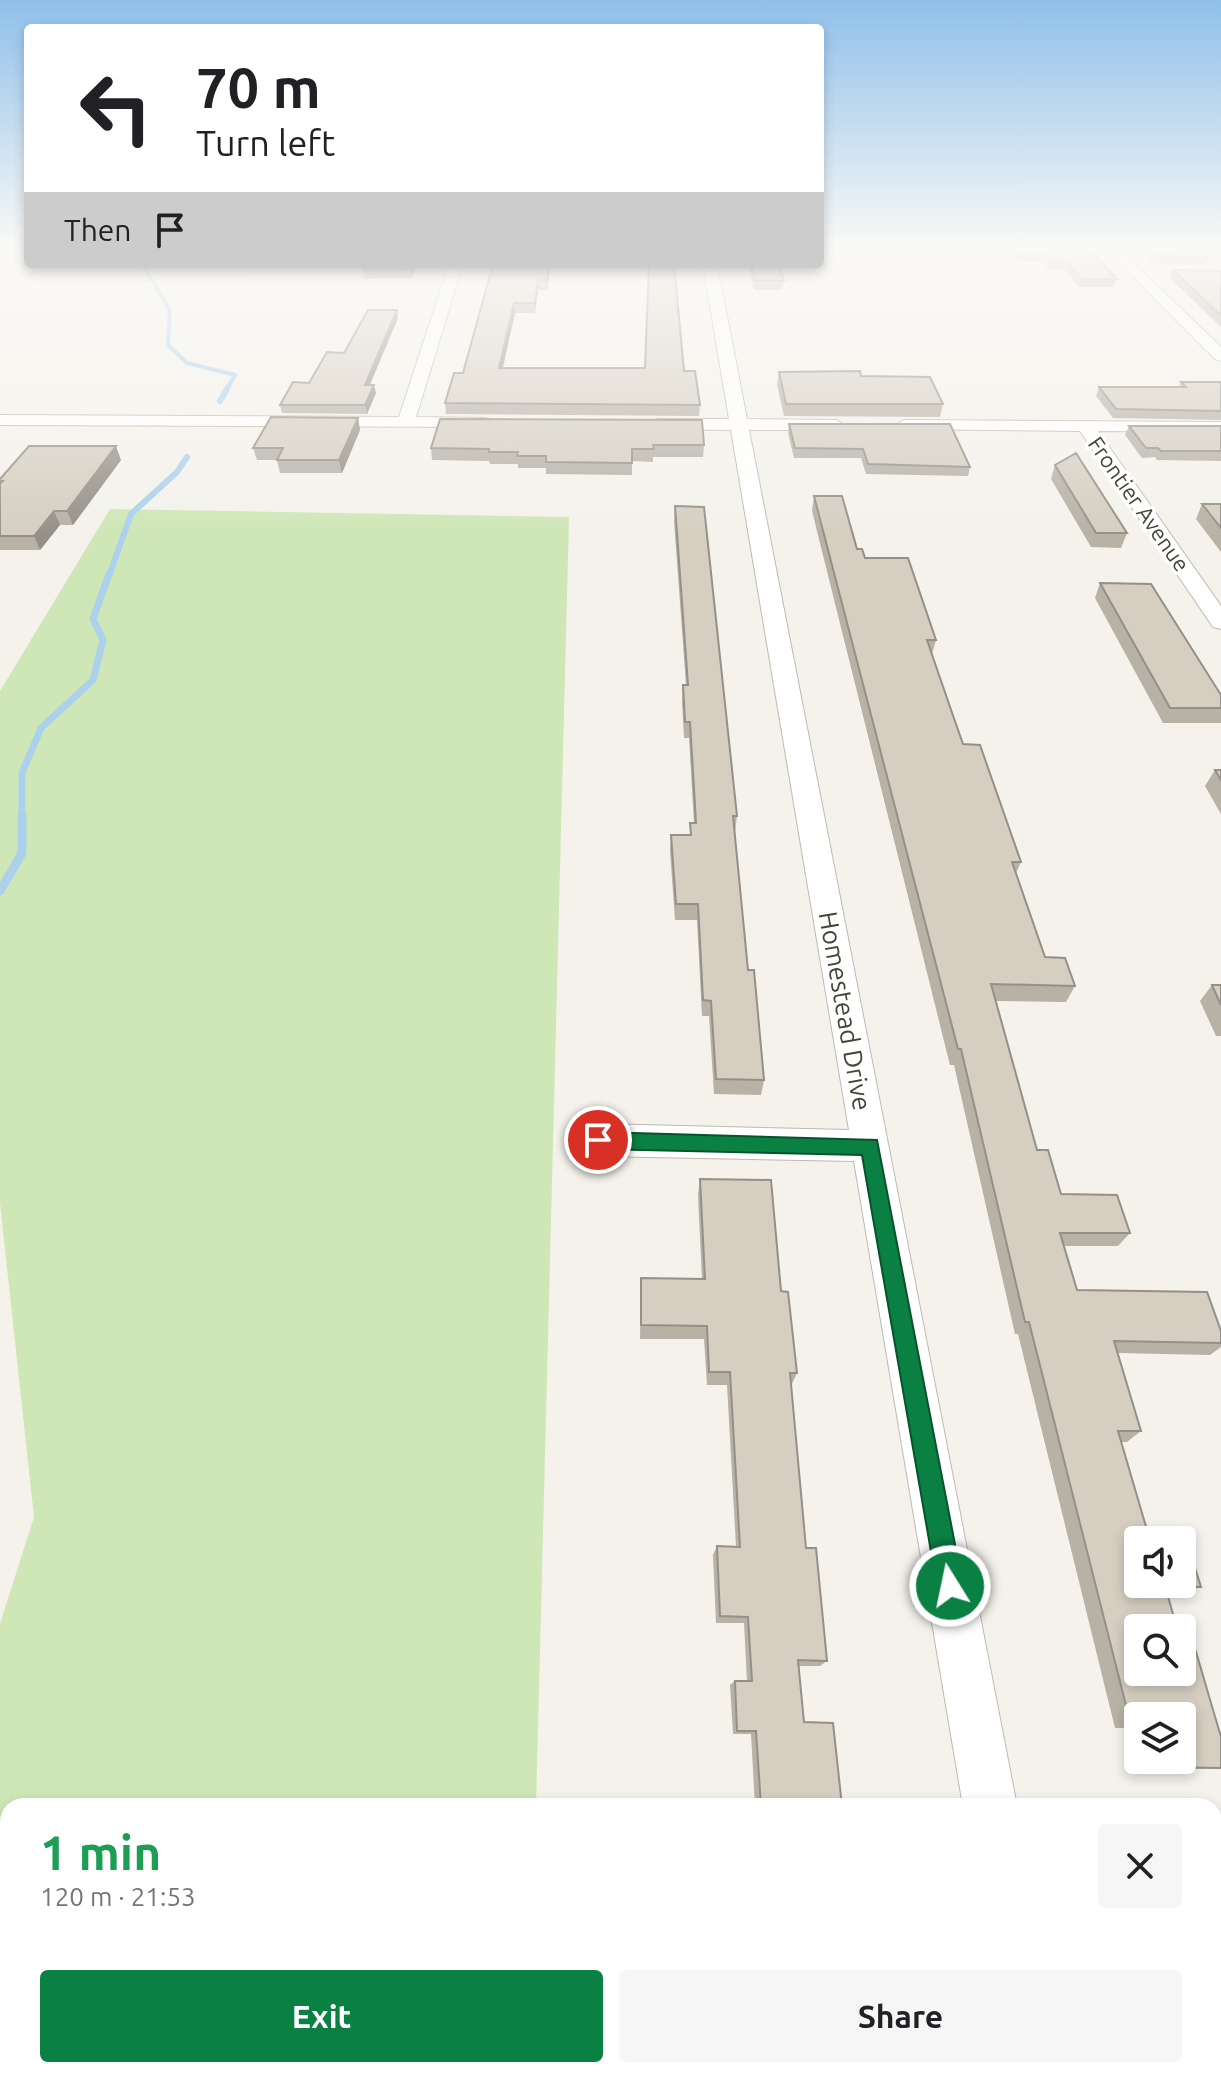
<!DOCTYPE html>
<meta charset="utf-8">
<style>
:root{--surface:#fff;--page:#f6f6f6;--text:#202124;--muted:#757577;--accent:#0b8043}
body{margin:0;font-family:Ubuntu,sans-serif;background:var(--page);color:var(--text);height:100vh;display:flex;flex-direction:column;font-size:30px;white-space:nowrap}
*{box-sizing:border-box;margin:0}
p{font-size:26px;color:var(--muted)}
.icon{flex:none;width:44px;height:44px;fill:none;stroke:currentColor;stroke-width:2;stroke-linecap:round;stroke-linejoin:round}
.map{position:relative;flex:1;overflow:hidden}
.side{position:absolute;left:0px;top:1798px;width:1222px;height:280px;display:flex;flex-direction:column;background:var(--surface);border-radius:24px 24px 0 0;box-shadow:0 4px 12px #0003}
.side>*{flex:none}
.guide{position:absolute;left:24px;top:24px;width:800px;height:244px;border-radius:8px;box-shadow:0 4px 12px #0003;background:#fff;color:var(--text);overflow:hidden}
.fabs{position:absolute;left:1124px;top:1526px;display:grid;gap:16px}
.fabs a{display:grid;place-items:center;width:72px;height:72px;border-radius:8px;background:var(--surface);box-shadow:0 4px 12px #0003;font-size:40px}
.pin{position:absolute;display:grid;place-items:center;width:68px;height:68px;color:#fff;margin:-34px;border:4px solid #fff;border-radius:50%;box-shadow:0 2px 8px #0007}
.me{position:absolute;width:88px;margin:-44px;rotate:350deg;stroke-linejoin:round;filter:drop-shadow(0 0 6px #0008)}
.turn{display:flex;align-items:center;gap:28px;height:168px;padding:0 40px;font-size:36px}
.turn .icon{width:104px;height:104px;stroke-width:2.5}
.turn b{display:block;font-size:56px;line-height:68px}
.then{display:flex;align-items:center;height:76px;padding:0 40px;background:#0003;gap:16px;font-size:30px}
.round{display:grid;place-items:center;flex:none;width:84px;height:84px;border-radius:8px;background:var(--page)}
.summary{display:flex;align-items:center;justify-content:space-between;height:136px;padding:0 40px}
h1{font-size:48px;font-weight:700;line-height:60px;color:#1e9e55}
.button{display:flex;gap:16px;margin-top:auto;padding:16px 40px}
.button a{flex:1;height:92px;border-radius:8px;background:var(--accent);color:#fff;font-size:32px;font-weight:700;line-height:92px;text-align:center}
.button a+a{background:var(--page);color:var(--text)}
.map>svg:first-child{display:block}
.green{fill:#cfe6b6}
.lines{fill:none;stroke-linecap:round;stroke-linejoin:round}
.stream-far3{stroke:#abd1ed;stroke-width:4}
.stream-far2{stroke:#abd1ed;stroke-width:6}
.stream-far1{stroke:#abd1ed;stroke-width:7}
.stream{stroke:#abd1ed;stroke-width:9}
.street-casing{stroke:#c0baae;stroke-width:2}
.street{fill:#fff;fill-rule:evenodd}
.wall{fill:#b7b1a6}
.shaded-wall{fill:#959087}
.building{fill:#d5cec1;stroke:#959087;stroke-width:2;fill-rule:evenodd}
.route{fill:#0b8043;stroke:#07532c;stroke-width:2}
.labels{text-anchor:middle;stroke-width:7;stroke-linejoin:round;paint-order:stroke}
.far-street-label{font-size:22px;fill:#484339;stroke:#fff}
.street-label{font-size:26px;fill:#484339;stroke:#fff}
</style>
<div class="map">
<svg width="1221" height="2078" viewBox="0 0 1221 2078">
<rect width="100%" height="100%" fill="#f4f2eb"/>
<path class="green" d="M 110,509 L 569,517 L 536,1806 L 8,1806 L 8,2070 L 529,2070 L 529,2078 L 0,2078 L 0,1624 L 34,1517 L 0,1203 L 0,691 Z"/>
<g class="lines">
<path class="stream-far3" d="M 139,264 L 143,265 L 170,310 L 168,345 L 187,363 L 235,375 L 227,389"/>
<path class="stream-far2" d="M 220,401 L 228,387
M 109,576 L 131,514 L 177,472 L 187,457"/>
<path class="stream-far1" d="M 22,818 L 22,773 L 41,728 L 93,680 L 103,640 L 93,619 L 109,574"/>
<path class="stream" d="M 0,891 L 22,853 L 22,816"/>
<defs>
<path id="street" d="M 1101,245 L 1115,245 L 1221,347 L 1221,361 L 1215,359 Z
M 449,264 L 463,264 L 416,417 L 484,418 L 490,419 L 493,423 L 490,427 L 0,425 L 0,415 L 399,417 Z
M 703,264 L 717,264 L 747,419 L 836,420 L 845,425 L 836,430 L 749,430 L 1017,1806 L 963,1806 L 854,1161 L 598,1156 L 585,1151 L 580,1140 L 585,1129 L 598,1124 L 849,1130 L 731,430 L 656,429 L 647,424 L 656,419 L 729,419 Z
M 904,420 L 1221,422 L 1221,432 L 1098,431 L 1221,606 L 1221,629 L 1213,627 L 1080,431 L 898,429 L 895,425 Z
M 1007,2070 L 1069,2070 L 1071,2078 L 1009,2078 Z"/>
</defs>
<use href="#street" class="street-casing"/>
<use href="#street" class="street"/>
</g>
<path class="wall" d="M 1007,245 L 1085,245 L 1117,279 L 1114,287 L 1079,287 L 1065,270 L 1049,270 L 1043,262 L 1020,262 Z
M 1135,245 L 1219,245 L 1203,265 L 1155,264 Z
M 366,264 L 417,264 L 412,278 L 364,279 L 363,270 Z
M 493,264 L 551,264 L 547,290 L 538,290 L 535,313 L 515,313 L 503,368 L 684,371 L 700,405 L 699,416 L 446,414 L 445,403 L 463,373 Z
M 748,264 L 779,264 L 784,281 L 782,290 L 754,290 Z
M 1173,270 L 1221,271 L 1221,327 L 1170,278 Z
M 397,310 L 398,318 L 370,385 L 376,393 L 367,414 L 282,413 L 280,405 Z
M 779,372 L 861,376 L 943,404 L 940,417 L 784,416 L 777,385 Z
M 1181,382 L 1221,382 L 1221,420 L 1113,418 L 1096,396 L 1099,387 L 1179,387 Z
M 358,418 L 360,430 L 342,473 L 280,473 L 277,460 L 257,460 L 253,448 Z
M 440,419 L 704,445 L 703,457 L 653,457 L 653,462 L 632,461 L 632,475 L 546,474 L 546,468 L 518,468 L 518,464 L 490,464 L 489,461 L 432,460 L 431,448 Z
M 789,424 L 970,467 L 968,476 L 866,474 L 861,458 L 794,458 L 788,433 Z
M 1129,426 L 1221,426 L 1221,461 L 1157,460 L 1155,457 L 1142,458 L 1125,435 Z
M 121,460 L 73,525 L 60,525 L 40,550 L 0,550 L 0,479 Z
M 1055,465 L 1127,533 L 1121,548 L 1091,547 L 1051,479 Z
M 814,496 L 865,558 L 936,640 L 932,654 L 963,744 L 1021,862 L 1016,873 L 1045,957 L 1075,986 L 1066,1002 L 995,1001 L 1037,1150 L 1061,1194 L 1130,1233 L 1118,1246 L 1064,1246 L 1077,1290 L 1221,1331 L 1221,1347 L 1210,1355 L 1118,1353 L 1141,1431 L 1127,1442 L 1121,1442 L 1147,1530 L 1201,1587 L 1184,1593 L 1167,1593 L 1138,1628 L 1221,1737 L 1221,1769 L 1142,1768 L 1140,1760 L 1182,1760 L 1182,1716 L 1138,1716 L 1138,1752 L 1132,1728 L 1115,1728 L 1018,1334 L 1015,1334 L 954,1065 L 950,1065 L 812,511 Z
M 1202,504 L 1221,504 L 1221,552 L 1196,519 Z
M 675,506 L 737,816 L 735,832 L 748,970 L 764,1080 L 761,1095 L 714,1094 L 709,1016 L 702,1016 L 697,920 L 675,920 L 670,851 L 671,835 L 690,835 L 690,823 L 694,823 L 689,738 L 684,738 L 682,701 L 683,685 L 686,685 L 674,521 Z
M 1100,583 L 1221,695 L 1221,723 L 1163,723 L 1095,598 Z
M 1215,770 L 1221,770 L 1221,814 L 1205,786 Z
M 1212,985 L 1221,985 L 1221,1036 L 1216,1036 L 1200,1001 Z
M 700,1179 L 781,1291 L 797,1373 L 791,1386 L 806,1548 L 827,1661 L 820,1666 L 799,1666 L 804,1722 L 842,1806 L 755,1806 L 751,1734 L 733,1734 L 730,1685 L 735,1681 L 747,1681 L 744,1623 L 716,1623 L 713,1555 L 717,1546 L 736,1546 L 727,1385 L 707,1385 L 704,1339 L 640,1339 L 641,1278 L 702,1279 L 698,1195 Z
M 1214,1822 L 1221,1822 L 1221,2078 L 1202,2078 L 1200,2070 L 1214,2070 Z
M 763,2070 L 870,2070 L 871,2078 L 768,2078 Z"/>
<path class="shaded-wall" d="M 1216,245 L 1219,245 L 1203,265 L 1206,257 Z
M 413,264 L 417,264 L 412,278 L 411,269 Z
M 549,264 L 551,264 L 547,290 L 547,280 Z
M 538,280 L 538,290 L 535,313 L 535,303 Z
M 514,303 L 515,313 L 500,378 L 499,368 Z
M 397,310 L 398,318 L 366,393 L 365,385 Z
M 374,385 L 376,393 L 367,414 L 365,405 Z
M 358,418 L 360,430 L 342,473 L 339,460 Z
M 116,446 L 121,460 L 73,525 L 67,511 Z
M 54,511 L 60,525 L 40,550 L 34,536 Z"/>
<path class="building" d="M 1015,245 L 1085,245 L 1117,279 L 1082,279 L 1067,262 L 1051,262 L 1045,255 L 1022,254 Z
M 1146,245 L 1216,245 L 1206,257 L 1158,256 Z
M 366,264 L 413,264 L 411,269 L 363,270 Z
M 493,264 L 549,264 L 547,280 L 538,280 L 535,303 L 514,303 L 499,368 L 645,368 L 649,264 L 674,264 L 684,371 L 695,371 L 700,405 L 445,403 L 454,373 L 463,373 Z
M 751,264 L 779,264 L 784,281 L 755,280 Z
M 1173,270 L 1221,271 L 1221,316 Z
M 368,310 L 397,310 L 365,385 L 374,385 L 365,405 L 280,405 L 293,382 L 309,383 L 327,352 L 344,353 Z
M 860,371 L 861,376 L 930,377 L 943,404 L 786,404 L 779,372 Z
M 1181,382 L 1221,382 L 1221,411 L 1116,409 L 1099,387 L 1186,387 Z
M 271,417 L 358,418 L 339,460 L 277,460 L 283,448 L 253,448 Z
M 440,419 L 702,420 L 704,445 L 653,445 L 654,449 L 632,449 L 632,463 L 546,462 L 546,456 L 517,456 L 518,452 L 489,452 L 489,449 L 431,448 Z
M 789,424 L 950,424 L 970,467 L 868,464 L 863,449 L 795,448 Z
M 1129,426 L 1221,426 L 1221,451 L 1161,451 L 1158,448 L 1146,448 Z
M 29,446 L 116,446 L 67,511 L 54,511 L 34,536 L 0,536 L 0,484 L 3,481 L 0,481 L 0,479 Z
M 1076,453 L 1127,533 L 1096,533 L 1055,465 Z
M 814,496 L 842,496 L 857,549 L 862,549 L 865,558 L 908,558 L 936,640 L 927,640 L 949,704 L 963,744 L 980,745 L 1021,862 L 1012,862 L 1045,957 L 1065,958 L 1075,986 L 991,984 L 1037,1150 L 1048,1150 L 1061,1194 L 1117,1195 L 1130,1233 L 1060,1233 L 1077,1290 L 1207,1292 L 1221,1331 L 1221,1343 L 1114,1341 L 1141,1431 L 1118,1431 L 1147,1530 L 1183,1530 L 1201,1587 L 1165,1586 L 1177,1628 L 1138,1628 L 1138,1672 L 1182,1672 L 1182,1645 L 1194,1645 L 1221,1737 L 1221,1768 L 1160,1767 L 1158,1760 L 1182,1760 L 1182,1716 L 1138,1716 L 1138,1725 L 1131,1725 L 1029,1322 L 1025,1322 L 961,1049 L 958,1049 ZM 1138,1540 L 1182,1540 L 1182,1584 L 1138,1584 Z
M 1202,504 L 1221,504 L 1221,528 Z
M 675,506 L 704,507 L 737,816 L 733,816 L 748,970 L 754,970 L 764,1080 L 716,1079 L 711,1001 L 703,1000 L 698,904 L 676,904 L 671,835 L 691,835 L 690,823 L 696,823 L 690,722 L 685,722 L 683,685 L 688,685 Z
M 1100,583 L 1151,584 L 1221,695 L 1221,708 L 1170,708 Z
M 1215,770 L 1221,770 L 1221,780 Z
M 1212,985 L 1221,985 L 1221,1005 Z
M 700,1179 L 771,1180 L 781,1291 L 788,1292 L 797,1373 L 790,1373 L 806,1548 L 816,1548 L 827,1661 L 798,1660 L 804,1722 L 833,1723 L 842,1806 L 761,1806 L 756,1731 L 737,1731 L 735,1681 L 752,1681 L 748,1617 L 720,1616 L 717,1546 L 740,1547 L 730,1372 L 709,1372 L 707,1326 L 641,1325 L 641,1278 L 705,1279 Z
M 1214,1822 L 1221,1822 L 1221,2030 L 1214,2003 Z
M 769,2070 L 870,2070 L 871,2078 L 769,2078 Z"/>
<linearGradient id="sky" x2="0" y2="1"><stop stop-color="#8fc0ea"/><stop offset="0.46" stop-color="#faf9f6"/><stop offset="1" stop-color="#faf9f6" stop-opacity="0"/></linearGradient>
<rect width="1221" height="536" fill="url(#sky)"/>
<path class="route" d="M 598,1132 L 877,1140 L 963,1586 L 959,1595 L 950,1599 L 941,1595 L 937,1586 L 862,1155 L 598,1149 L 591,1146 L 588,1140 L 591,1134 Z"/>
<g class="labels">
<g class="far-street-label">
<text transform="translate(1139 504) rotate(55)" y="8">Frontier Avenue</text>
</g>
<g class="street-label">
<text transform="translate(845 1011) rotate(80)" y="9">Homestead Drive</text>
</g>
</g>
</svg>
<div class="fabs">
<a><svg class="icon" aria-label="sound" viewBox="0 0 24 24"><path d="M4 9h4l5-4v14l-5-4H4zM17 9q2 3 0 6"/></svg></a>
<a><svg class="icon" aria-label="search" viewBox="0 0 24 24"><circle cx="10" cy="10" r="6"/><path d="M15 15l6 6"/></svg></a>
<a><svg class="icon" aria-label="layers" viewBox="0 0 24 24"><path d="M12 4l9 5-9 5-9-5zM3 14l9 5 9-5"/></svg></a>
</div>
<div class="pin" style="left:598px;top:1140px;background:#d93025"><svg class="icon" aria-label="arrive" viewBox="0 0 24 24"><path d="M6 21V4h12l-3 4 3 4H6"/></svg></div>
<svg class="me" style="left:950px;top:1586px" viewBox="-20 -20 40 40"><circle r="17" fill="#0b8043" stroke="#fff" stroke-width="3"/><path d="M0-11L8 9 0 5-8 9z" fill="#fff"/></svg>
<div class="guide">
<div class="turn"><svg class="icon" aria-label="left" viewBox="0 0 24 24"><path d="M17 20v-9H6M10 6l-5 5 5 5"/></svg><div><b>70 m</b>Turn left</div></div>
<div class="then">Then<svg class="icon" aria-label="arrive" viewBox="0 0 24 24"><path d="M6 21V4h12l-3 4 3 4H6"/></svg></div>
</div>
<section class="side">
<div class="summary"><div><h1>1 min</h1><p>120 m · 21:53</p></div><a class="round"><svg class="icon" aria-label="close" viewBox="0 0 24 24"><path d="M6 6l12 12M18 6L6 18"/></svg></a></div>
<div class="button"><a>Exit</a><a>Share</a></div>
</section>
</div>
